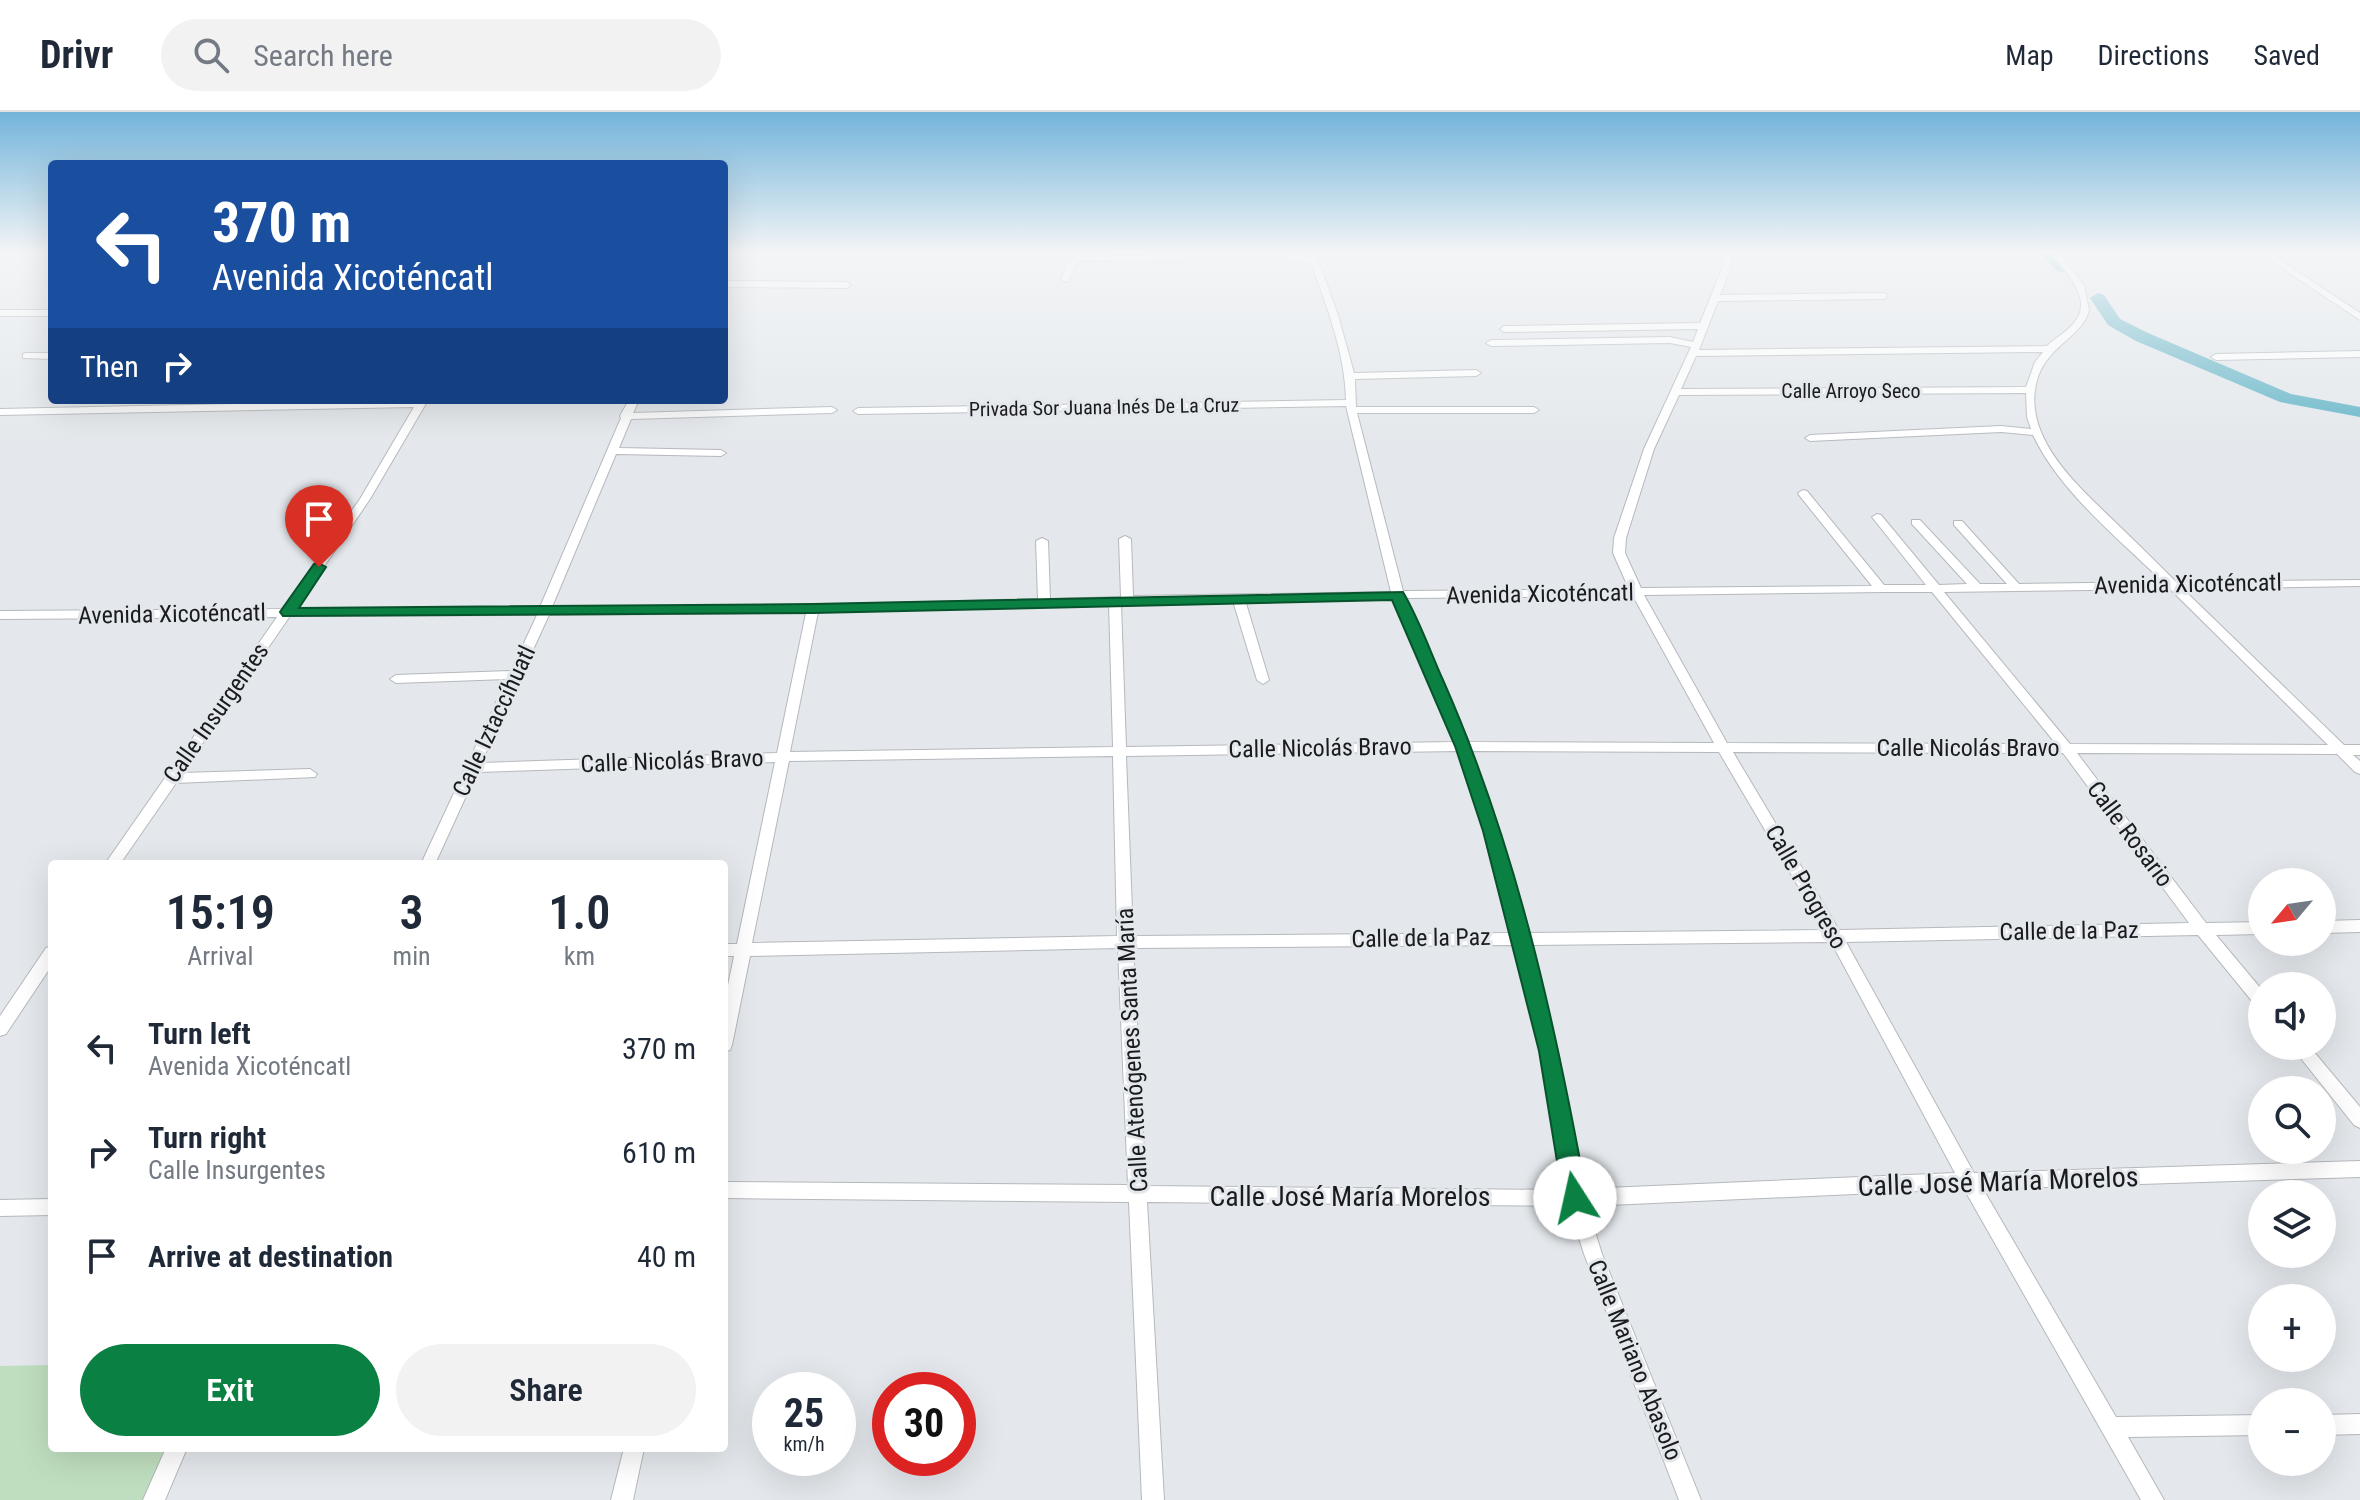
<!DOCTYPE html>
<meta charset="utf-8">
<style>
:root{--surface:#fff;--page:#f2f2f3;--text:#1f2937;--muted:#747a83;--line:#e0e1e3;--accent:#0b8043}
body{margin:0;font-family:"Roboto Condensed",sans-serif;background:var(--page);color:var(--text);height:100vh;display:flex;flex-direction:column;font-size:30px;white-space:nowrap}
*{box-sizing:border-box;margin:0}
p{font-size:26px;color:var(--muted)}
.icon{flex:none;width:44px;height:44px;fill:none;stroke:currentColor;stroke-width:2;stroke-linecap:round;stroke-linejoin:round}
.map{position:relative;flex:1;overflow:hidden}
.side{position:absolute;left:48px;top:748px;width:680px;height:592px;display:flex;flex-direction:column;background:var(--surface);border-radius:8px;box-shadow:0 8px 32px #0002}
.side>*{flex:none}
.banner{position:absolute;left:48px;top:48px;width:680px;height:244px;border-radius:8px;box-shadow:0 8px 32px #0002;background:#1a4fa0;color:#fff;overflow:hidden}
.needle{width:52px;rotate:241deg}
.fabs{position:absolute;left:2248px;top:756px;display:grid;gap:16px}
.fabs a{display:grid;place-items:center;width:88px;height:88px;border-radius:50%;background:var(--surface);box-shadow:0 8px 32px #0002;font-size:40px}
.speed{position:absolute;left:752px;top:1260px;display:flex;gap:16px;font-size:40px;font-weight:700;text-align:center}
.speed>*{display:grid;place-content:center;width:104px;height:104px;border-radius:50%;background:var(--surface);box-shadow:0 8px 32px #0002;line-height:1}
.speed small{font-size:20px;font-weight:400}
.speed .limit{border:12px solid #d22;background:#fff;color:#111}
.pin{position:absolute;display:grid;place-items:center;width:68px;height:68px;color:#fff;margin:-82px -34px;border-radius:50% 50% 50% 0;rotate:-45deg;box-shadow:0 0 8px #0007}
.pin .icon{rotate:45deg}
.me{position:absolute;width:88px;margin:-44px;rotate:350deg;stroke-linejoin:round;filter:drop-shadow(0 0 6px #0008)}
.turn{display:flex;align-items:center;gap:28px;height:168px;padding:0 32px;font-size:36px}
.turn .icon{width:104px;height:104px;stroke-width:2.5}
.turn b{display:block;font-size:56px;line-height:68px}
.then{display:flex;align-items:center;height:76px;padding:0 32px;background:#0003;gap:16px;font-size:30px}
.eta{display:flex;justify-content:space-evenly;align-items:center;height:136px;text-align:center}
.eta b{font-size:48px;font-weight:600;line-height:56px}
.primary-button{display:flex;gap:16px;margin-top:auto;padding:16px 32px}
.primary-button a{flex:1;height:92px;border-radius:48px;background:var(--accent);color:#fff;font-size:32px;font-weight:600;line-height:92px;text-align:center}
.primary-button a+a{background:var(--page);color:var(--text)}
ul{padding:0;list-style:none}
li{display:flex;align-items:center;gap:24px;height:104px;padding:0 32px}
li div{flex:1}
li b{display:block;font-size:30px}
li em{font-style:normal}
header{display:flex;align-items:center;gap:48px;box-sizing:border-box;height:112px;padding:0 40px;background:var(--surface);border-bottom:2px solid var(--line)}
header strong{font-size:38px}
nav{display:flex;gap:44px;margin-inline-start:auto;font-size:28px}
.search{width:560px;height:72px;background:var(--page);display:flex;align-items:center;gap:20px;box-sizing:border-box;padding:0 28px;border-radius:44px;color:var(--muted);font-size:30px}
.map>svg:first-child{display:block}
.green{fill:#bfdebf}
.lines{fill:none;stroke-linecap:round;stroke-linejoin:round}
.river{fill:#65b5c8;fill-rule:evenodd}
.minor-casing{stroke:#b5b8bc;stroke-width:2}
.minor{fill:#fff;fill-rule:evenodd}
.route{fill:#0b8043;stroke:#07532c;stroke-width:2}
.labels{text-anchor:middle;stroke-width:6;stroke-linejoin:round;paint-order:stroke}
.far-street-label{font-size:20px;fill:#1a1b1c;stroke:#e4e8ec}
.street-label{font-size:24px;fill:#1a1b1c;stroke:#e4e8ec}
.near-street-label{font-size:28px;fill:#1a1b1c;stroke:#e4e8ec}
</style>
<header>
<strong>Drivr</strong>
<div class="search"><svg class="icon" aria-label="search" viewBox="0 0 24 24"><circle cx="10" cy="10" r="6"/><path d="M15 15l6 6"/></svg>Search here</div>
<nav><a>Map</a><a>Directions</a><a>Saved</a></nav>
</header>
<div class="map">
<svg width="2360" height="1388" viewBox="0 0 2360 1388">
<rect width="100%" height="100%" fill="#e4e8ec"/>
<path class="green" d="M 52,1253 L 52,1336 L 177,1336 L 154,1388 L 0,1388 L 0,1254 Z"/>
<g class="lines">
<path class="river" d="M 2039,140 L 2055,140 L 2070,156 L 2062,161 L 2057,159 Z
M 2098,181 L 2104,183 L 2120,207 L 2148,221 L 2291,282 L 2360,295 L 2360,305 L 2280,290 L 2136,229 L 2108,213 L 2090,186 Z"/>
<defs>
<path id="minor" d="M 1307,140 L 1315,140 L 1338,203 L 1354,261 L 1476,258 L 1481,261 L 1476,264 L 1355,267 L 1356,295 L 1534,295 L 1539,298 L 1534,301 L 1357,301 L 1403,479 L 1629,477 L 1613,441 L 1614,426 L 1644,337 L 1691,235 L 1670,231 L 1491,234 L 1486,231 L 1491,228 L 1670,225 L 1693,230 L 1698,217 L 1504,220 L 1500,217 L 1504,214 L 1700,211 L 1724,152 L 1722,140 L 1730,140 L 1732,152 L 1720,183 L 1884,181 L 1888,184 L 1884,187 L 1718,189 L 1699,238 L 2047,234 C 2056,225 2069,219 2076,208 C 2093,185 2063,157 2050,140 L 2058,140 L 2084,173 L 2089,198 C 2083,224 2049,233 2038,265 C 2019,323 2077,373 2114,409 C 2135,429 2156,450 2176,470 L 2360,468 L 2360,474 L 2183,477 L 2344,633 L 2360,633 L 2360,643 L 2353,643 L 2360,649 L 2360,662 L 2355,660 L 2337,642 L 2077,641 L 2206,811 L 2262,810 L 2262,822 L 2216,823 L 2262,878 L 2262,896 L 2256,894 L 2198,823 L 1846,830 L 1974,1061 L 2360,1049 L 2360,1065 L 1983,1077 L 2116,1305 L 2262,1303 L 2262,1323 L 2128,1325 L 2164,1388 L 2141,1388 L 1964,1077 L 1587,1094 L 1602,1142 L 1701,1388 L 1679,1388 L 1584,1142 L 1569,1094 L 1147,1090 L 1164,1388 L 1142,1388 L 1129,1090 L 724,1086 L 724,1070 L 1128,1073 L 1118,836 L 750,844 L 732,933 L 730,938 L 724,940 L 724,893 L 734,844 L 724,844 L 724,832 L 737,832 L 775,650 L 477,660 L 435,752 L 421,752 L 507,567 L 396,571 L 390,567 L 396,563 L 511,559 L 537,503 L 290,504 L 182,661 L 310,657 L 317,662 L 315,665 L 176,671 L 120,752 L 105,752 L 277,505 L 0,507 L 0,499 L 282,497 L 360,387 L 414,295 L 0,303 L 0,297 L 418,288 L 428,288 L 370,387 L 295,497 L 540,495 L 621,306 L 620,304 L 629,288 L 639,288 L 633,301 L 832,295 L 837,298 L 832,301 L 631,307 L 619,336 L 721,338 L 726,341 L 721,344 L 616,342 L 552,495 L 813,493 L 1038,487 L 1036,429 L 1042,426 L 1048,429 L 1050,487 L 1121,485 L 1119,427 L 1125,424 L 1131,427 L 1133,484 L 1391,480 L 1346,294 L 858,302 L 853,299 L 858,296 L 1346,288 C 1345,241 1327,195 1311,151 L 1276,145 L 1082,149 L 1076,152 L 1068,170 L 1061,168 L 1069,148 L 1081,145 L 1276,141 L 1309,146 ZM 2043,240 L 2035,250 L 2026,275 L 1681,277 L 1696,244 ZM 2026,281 L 2027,305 L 2031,317 L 2001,314 L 1810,323 L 1805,326 L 1810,329 L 2001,320 L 2033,323 C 2060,380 2118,426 2163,470 L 2019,472 L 1962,409 L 1954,409 L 1954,413 L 2007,472 L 1980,472 L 1920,408 L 1912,408 L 1912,412 L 1967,472 L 1939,473 L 1881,403 L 1877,402 L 1872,405 L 1926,473 L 1884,473 L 1807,379 L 1803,378 L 1798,381 L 1799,383 L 1872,474 L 1641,476 L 1625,441 L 1626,426 L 1654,337 L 1679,283 ZM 2170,477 L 2328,633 L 2070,632 L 1944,480 ZM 1886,480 L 1932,480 L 2056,632 L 1727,631 L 1644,483 ZM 1633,484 L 1714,631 L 1469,630 L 1405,486 ZM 1394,487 L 1455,630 L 1126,635 L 1121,492 L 1233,489 L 1257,568 L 1263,572 L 1269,568 L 1245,488 ZM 1109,492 L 1113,635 L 790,640 L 818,500 ZM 806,501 L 777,641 L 481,651 L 549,503 ZM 1459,639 L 1485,719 L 1511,821 L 1133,824 L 1126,644 ZM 1472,639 L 1719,640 L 1824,818 L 1526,821 L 1499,719 ZM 1733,640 L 2063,641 L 2189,811 L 1839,818 ZM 1113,644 L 1117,824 L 752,831 L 789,649 ZM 1831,830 L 1955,1061 L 1583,1077 L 1558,939 L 1530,833 ZM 1514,833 L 1542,939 L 1565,1078 L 1146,1074 L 1133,836 Z
M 2258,140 L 2268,140 L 2360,201 L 2360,208 Z
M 724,169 L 847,170 L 851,173 L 847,176 L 724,175 Z
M 0,198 L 52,198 L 52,204 L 0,204 Z
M 2360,239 L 2360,245 L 2216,248 L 2211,245 L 2216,242 Z
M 26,241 L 52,241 L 52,247 L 23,246 L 23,242 Z
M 2360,808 L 2360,820 L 2322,821 L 2322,809 Z
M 52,834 L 52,853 L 6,922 L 0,924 L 0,904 L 46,836 Z
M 2291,934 L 2309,934 L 2360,995 L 2360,1016 L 2354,1013 Z
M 52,1087 L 52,1103 L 0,1104 L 0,1088 Z
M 2360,1302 L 2360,1322 L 2322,1323 L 2322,1303 Z
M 166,1336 L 187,1336 L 165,1388 L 143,1388 Z
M 624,1336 L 644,1336 L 633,1388 L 611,1388 Z"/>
</defs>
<use href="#minor" class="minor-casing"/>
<use href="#minor" class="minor"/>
</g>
<linearGradient id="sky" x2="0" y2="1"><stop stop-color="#73b4db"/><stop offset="0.42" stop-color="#f3f5f6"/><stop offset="1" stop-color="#f3f5f6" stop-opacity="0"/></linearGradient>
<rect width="2360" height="335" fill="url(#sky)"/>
<path class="route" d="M 319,451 L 326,455 L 299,496 L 813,492 L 1403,480 C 1419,507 1430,539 1443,568 C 1516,733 1555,909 1587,1086 L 1583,1094 L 1575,1097 L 1566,1094 L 1563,1086 L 1539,939 L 1483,719 L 1455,634 L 1392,488 L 813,501 L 283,504 L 280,500 L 314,452 Z"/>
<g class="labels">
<g class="far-street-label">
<text x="1851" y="286">Calle Arroyo Seco</text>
<text transform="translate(1104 295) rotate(-1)" y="7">Privada Sor Juana Inés De La Cruz</text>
</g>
<g class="street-label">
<text transform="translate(2188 472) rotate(-1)" y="8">Avenida Xicoténcatl</text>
<text transform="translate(1540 482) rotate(-1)" y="8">Avenida Xicoténcatl</text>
<text transform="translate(172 502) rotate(-1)" y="8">Avenida Xicoténcatl</text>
<text transform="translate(216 601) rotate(-55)" y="8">Calle Insurgentes</text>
<text transform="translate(494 609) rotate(-65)" y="8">Calle Iztaccíhuatl</text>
<text transform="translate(1320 636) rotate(-1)" y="8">Calle Nicolás Bravo</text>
<text x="1968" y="644">Calle Nicolás Bravo</text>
<text transform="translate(672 649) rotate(-2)" y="8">Calle Nicolás Bravo</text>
<text transform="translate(2130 722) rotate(53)" y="8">Calle Rosario</text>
<text transform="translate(1806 775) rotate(60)" y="8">Calle Progreso</text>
<text transform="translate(2069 819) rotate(-1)" y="8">Calle de la Paz</text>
<text transform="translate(1421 826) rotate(-1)" y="8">Calle de la Paz</text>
<text transform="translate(1132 938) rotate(-93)" y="8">Calle Atenógenes Santa María</text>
<text transform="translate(1635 1248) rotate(68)" y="8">Calle Mariano Abasolo</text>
</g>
<g class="near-street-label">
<text transform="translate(1998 1069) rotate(-2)" y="10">Calle José María Morelos</text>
<text x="1350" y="1094">Calle José María Morelos</text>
</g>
</g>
</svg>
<div class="fabs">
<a><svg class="needle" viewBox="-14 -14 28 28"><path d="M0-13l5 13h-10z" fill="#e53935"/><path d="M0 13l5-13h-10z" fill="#747a83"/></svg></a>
<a><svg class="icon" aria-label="sound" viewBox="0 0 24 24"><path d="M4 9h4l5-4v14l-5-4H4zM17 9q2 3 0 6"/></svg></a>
<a><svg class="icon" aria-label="search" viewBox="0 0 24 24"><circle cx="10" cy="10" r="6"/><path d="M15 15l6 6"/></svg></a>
<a><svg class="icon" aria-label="layers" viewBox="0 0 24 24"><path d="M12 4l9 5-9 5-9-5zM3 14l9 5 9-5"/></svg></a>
<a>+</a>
<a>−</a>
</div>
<div class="speed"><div>25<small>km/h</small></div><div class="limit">30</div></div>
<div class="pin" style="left:319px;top:455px;background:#d93025"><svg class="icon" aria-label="arrive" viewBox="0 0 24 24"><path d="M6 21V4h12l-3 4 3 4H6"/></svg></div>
<svg class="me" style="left:1575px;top:1086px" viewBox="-20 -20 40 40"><circle r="19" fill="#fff"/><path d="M0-13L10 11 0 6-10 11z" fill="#0b8043"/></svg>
<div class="banner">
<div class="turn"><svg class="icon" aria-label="left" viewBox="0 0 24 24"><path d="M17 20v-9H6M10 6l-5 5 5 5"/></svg><div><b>370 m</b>Avenida Xicoténcatl</div></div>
<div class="then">Then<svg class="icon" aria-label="right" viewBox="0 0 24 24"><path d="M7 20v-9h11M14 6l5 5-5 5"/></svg></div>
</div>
<section class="side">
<div class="eta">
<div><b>15:19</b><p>Arrival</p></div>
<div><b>3</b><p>min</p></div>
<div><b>1.0</b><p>km</p></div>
</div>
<ul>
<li><svg class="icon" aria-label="left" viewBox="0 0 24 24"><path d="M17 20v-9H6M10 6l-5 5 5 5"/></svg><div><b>Turn left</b><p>Avenida Xicoténcatl</p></div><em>370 m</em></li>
<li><svg class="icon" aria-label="right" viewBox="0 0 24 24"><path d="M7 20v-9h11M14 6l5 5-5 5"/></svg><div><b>Turn right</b><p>Calle Insurgentes</p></div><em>610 m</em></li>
<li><svg class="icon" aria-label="arrive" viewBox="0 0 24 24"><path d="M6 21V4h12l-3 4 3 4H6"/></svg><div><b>Arrive at destination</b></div><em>40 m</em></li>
</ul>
<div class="primary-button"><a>Exit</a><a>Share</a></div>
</section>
</div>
